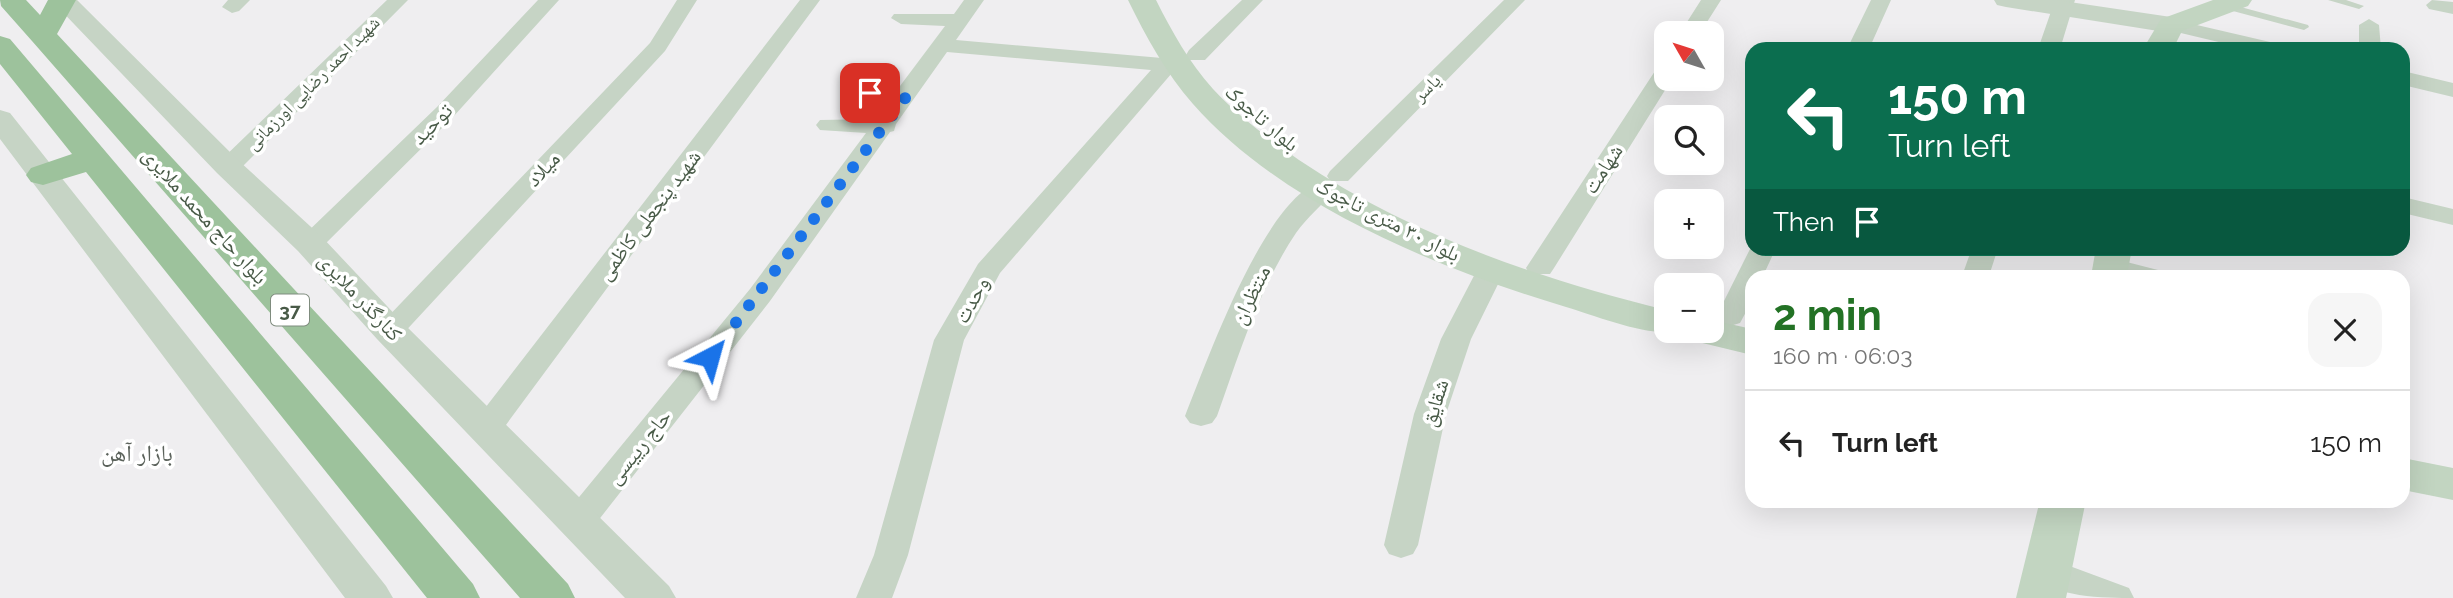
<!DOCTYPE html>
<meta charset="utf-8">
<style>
:root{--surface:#fff;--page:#f6f6f6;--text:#222;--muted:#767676;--line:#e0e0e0;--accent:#237225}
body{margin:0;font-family:Raleway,"Noto Naskh Arabic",sans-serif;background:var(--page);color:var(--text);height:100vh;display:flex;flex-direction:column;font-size:26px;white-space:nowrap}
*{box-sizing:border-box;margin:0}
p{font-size:23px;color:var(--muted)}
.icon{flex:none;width:38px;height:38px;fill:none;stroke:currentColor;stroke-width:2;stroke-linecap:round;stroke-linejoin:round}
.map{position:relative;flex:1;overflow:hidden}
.side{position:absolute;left:1745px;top:270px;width:665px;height:238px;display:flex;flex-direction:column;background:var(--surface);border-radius:21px;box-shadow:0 7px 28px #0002}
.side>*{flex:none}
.hud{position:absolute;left:1745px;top:42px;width:665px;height:214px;border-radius:21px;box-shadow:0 7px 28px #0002;background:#0b6e4f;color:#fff;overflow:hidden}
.needle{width:46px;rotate:309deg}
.fabs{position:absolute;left:1654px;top:21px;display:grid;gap:14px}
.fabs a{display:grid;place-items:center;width:70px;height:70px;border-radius:14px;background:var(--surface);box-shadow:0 7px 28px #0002;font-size:35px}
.pin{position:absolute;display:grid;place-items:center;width:60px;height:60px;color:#fff;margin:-30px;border-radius:14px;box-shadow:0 4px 10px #0006}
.me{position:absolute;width:77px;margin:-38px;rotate:39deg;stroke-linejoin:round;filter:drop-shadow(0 0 5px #0008)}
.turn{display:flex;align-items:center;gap:24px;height:147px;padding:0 28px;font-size:32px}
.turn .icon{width:91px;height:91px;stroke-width:2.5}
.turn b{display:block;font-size:49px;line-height:60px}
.then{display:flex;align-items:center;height:66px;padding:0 28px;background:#0003;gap:14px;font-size:26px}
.round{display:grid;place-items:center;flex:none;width:74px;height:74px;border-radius:21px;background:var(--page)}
.headline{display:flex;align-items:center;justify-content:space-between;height:119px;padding:0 28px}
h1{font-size:42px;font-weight:700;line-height:52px;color:var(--accent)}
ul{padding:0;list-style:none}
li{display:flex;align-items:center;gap:21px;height:105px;padding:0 28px;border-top:2px solid var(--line)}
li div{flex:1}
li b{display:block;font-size:26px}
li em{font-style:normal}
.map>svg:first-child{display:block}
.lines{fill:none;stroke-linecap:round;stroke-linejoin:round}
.service{fill:#c6d4c5;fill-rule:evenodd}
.minor{fill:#c6d4c5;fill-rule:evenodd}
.tertiary{fill:#c6d4c5;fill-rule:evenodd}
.secondary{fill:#c2d5c1;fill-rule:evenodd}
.trunk{fill:#9dc29c;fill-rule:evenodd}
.route{stroke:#1a73e8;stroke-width:12;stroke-dasharray:0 21.6}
.labels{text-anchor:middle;stroke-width:7;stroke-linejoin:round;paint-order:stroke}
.far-street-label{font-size:18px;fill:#485a47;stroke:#fff}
.shield{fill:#fff;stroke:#7f8c7e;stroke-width:2}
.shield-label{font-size:19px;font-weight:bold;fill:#485a47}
.street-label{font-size:21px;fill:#485a47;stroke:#fff}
.neighbourhood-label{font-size:23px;fill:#5b625b;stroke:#fff}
</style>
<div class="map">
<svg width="2453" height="598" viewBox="0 0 2453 598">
<rect width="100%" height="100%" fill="#efeef0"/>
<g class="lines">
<path class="service" d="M 2328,0 L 2346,0 L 2364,6 L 2359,9 Z
M 2222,2 L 2308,25 L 2309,27 L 2304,30 L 2218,7 L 2217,5 Z"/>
<path class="minor" d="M 228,0 L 250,0 L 239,11 L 232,13 L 222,7 Z
M 387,0 L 408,0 L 237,172 L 219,172 L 216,167 L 219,162 Z
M 538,0 L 559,0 L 453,117 L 319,250 L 301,250 L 297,244 L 301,238 L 437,107 Z
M 677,0 L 697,0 L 665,51 L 400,337 L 390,340 L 380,337 L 376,331 L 380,325 L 650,43 Z
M 800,0 L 820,0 L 497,437 L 486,440 L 475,437 L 470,429 L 475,421 Z
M 964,0 L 984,0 L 956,40 L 1162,58 L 1173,53 L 1184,59 L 1000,273 L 964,340 L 908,555 L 892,598 L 856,598 L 874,555 L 934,340 L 978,264 L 1151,70 L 947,52 L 896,124 L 894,131 L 890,132 L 770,301 L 590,531 L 578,534 L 566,531 L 561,522 L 566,513 L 750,289 L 866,133 L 820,130 L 816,125 L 820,120 L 876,119 L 890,100 L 862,98 L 859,93 L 862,88 L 900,86 L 945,26 L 901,24 L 891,18 L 894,14 L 954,14 Z
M 1242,0 L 1263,0 L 1205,60 L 1189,60 L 1186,55 L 1189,50 Z
M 1504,0 L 1525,0 L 1348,181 L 1330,181 L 1327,176 L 1330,171 Z
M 1701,0 L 1721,0 L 1700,33 L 1680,33 Z
M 1871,0 L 1891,0 L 1869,49 L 1847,49 Z
M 2055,0 L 2075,0 L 2060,49 L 2038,49 Z
M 2432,0 L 2453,2 L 2453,14 L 2429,9 L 2426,5 Z
M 2171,19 L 2283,45 L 2287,49 L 2248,49 L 2164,29 L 2161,25 Z
M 2369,19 L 2379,25 L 2381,49 L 2359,49 L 2359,25 Z
M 1666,64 L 1666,79 L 1672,79 L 1554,268 L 1550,274 L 1530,274 L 1526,268 L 1655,71 Z
M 2403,71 L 2453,83 L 2453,97 L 2403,85 Z
M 1322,181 L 1331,184 L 1335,189 C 1323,205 1307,217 1296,233 C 1259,288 1239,355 1217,416 L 1212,423 L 1201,426 L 1190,423 L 1185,416 C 1206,364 1265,196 1322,181 Z
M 2403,197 L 2453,209 L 2453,225 L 2403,213 Z
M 1752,245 L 1752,248 L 1776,248 L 1763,276 L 1752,276 L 1752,301 L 1740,323 L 1730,326 L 1720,323 L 1716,317 Z
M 1972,248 L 1998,248 L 1989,276 L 1962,276 Z
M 2111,258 L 2158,270 L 2162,276 L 2119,276 L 2101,272 L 2097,266 L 2101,260 Z
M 1491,262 L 1501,264 L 1505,270 L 1471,339 L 1446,414 L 1418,545 L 1413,554 L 1401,558 L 1389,554 L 1384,545 L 1414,414 L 1441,339 L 1477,270 L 1481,264 Z
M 2048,558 L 2129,588 L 2134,598 C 2104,598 2047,598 2030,571 L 2035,561 Z"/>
<path class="tertiary" d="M 51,0 L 77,0 L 239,161 L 322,237 L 403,323 L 669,586 L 676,598 L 625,598 L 377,339 L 298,251 L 217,173 Z
M 1994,0 L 2056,0 L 2171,17 L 2180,20 L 2184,25 L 2180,30 L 2171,33 L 2006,7 L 1997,5 Z
M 0,110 L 10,113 L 386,586 L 393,598 L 345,598 L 0,139 Z"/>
<path class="secondary" d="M 1128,0 L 1156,0 C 1172,32 1189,62 1213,89 C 1238,116 1269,139 1299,160 C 1410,235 1537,278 1666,310 L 1666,331 L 1679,331 C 1651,338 1596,316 1566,307 C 1439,269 1282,205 1193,104 C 1166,73 1146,37 1128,0 Z
M 2213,0 L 2252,0 L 2248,6 L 2182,31 L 2173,49 L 2143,49 L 2161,19 Z
M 2096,248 L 2132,248 L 2127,276 L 2091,276 Z
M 1712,320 L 1752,329 L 1752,355 L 1690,340 L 1684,331 L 1712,331 Z
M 2403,458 L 2453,468 L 2453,500 L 2403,490 Z
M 2040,500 L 2086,500 L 2066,598 L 2016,598 Z"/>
<path class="trunk" d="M 0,0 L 26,0 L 40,15 L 48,0 L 76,0 L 57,34 L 568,584 L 575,598 L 520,598 L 32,41 L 1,6 Z
M 0,36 L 10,39 L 473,584 L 480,598 L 427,598 L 86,172 L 43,185 L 31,182 L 26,175 L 31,168 L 72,154 L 0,64 Z"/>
</g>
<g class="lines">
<path class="route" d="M 710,357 L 909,93 L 870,93"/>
</g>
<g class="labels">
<g class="far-street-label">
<text transform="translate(313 83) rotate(-45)" y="6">شهید احمد رضایی اورزمانی</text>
<text transform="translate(1427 88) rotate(-45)" y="6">یاسر</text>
</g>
<rect class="shield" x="271" y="294.5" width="38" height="31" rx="5"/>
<g class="shield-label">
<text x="290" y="317">37</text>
</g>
<g class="street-label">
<text transform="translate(1262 118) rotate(41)" y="7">بلوار تاجوک</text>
<text transform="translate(432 124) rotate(-45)" y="7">توحید</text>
<text transform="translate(543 169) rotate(-47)" y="7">میلاد</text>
<text transform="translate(1603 169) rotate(-57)" y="7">شهامت</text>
<text transform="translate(649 215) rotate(-53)" y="7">شهید پنجعلی کاظمی</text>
<text transform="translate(205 216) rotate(48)" y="7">بلوار حاج محمد ملایری</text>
<text transform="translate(1388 220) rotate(27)" y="7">بلوار ۳۰ متری تاجوک</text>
<text transform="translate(1251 295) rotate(-64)" y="7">منتظران</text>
<text transform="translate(360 297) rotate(47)" y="7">کنارگذر ملایری</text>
<text transform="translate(972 300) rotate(-61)" y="7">وحدت</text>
<text transform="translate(1435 403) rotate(-73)" y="7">شقایق</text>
<text transform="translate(639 447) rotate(-51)" y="7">حاج رییسی</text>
</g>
<g class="neighbourhood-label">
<text x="137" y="461">بازار آهن</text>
</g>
</g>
</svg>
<div class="fabs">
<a><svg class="needle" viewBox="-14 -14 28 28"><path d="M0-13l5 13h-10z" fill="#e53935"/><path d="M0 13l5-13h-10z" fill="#767676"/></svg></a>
<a><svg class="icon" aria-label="search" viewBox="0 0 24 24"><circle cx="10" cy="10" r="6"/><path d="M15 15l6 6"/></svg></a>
<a>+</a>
<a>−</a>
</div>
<div class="pin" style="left:870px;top:93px;background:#d93025"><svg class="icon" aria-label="arrive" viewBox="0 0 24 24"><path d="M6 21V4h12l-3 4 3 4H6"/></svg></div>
<svg class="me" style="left:710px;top:357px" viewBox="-20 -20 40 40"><path d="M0-17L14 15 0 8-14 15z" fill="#1a73e8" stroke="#fff" stroke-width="4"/></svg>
<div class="hud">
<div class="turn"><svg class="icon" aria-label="left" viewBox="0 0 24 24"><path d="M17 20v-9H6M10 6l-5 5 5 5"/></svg><div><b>150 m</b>Turn left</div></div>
<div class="then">Then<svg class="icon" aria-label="arrive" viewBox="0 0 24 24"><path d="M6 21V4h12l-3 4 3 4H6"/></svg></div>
</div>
<section class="side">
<div class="headline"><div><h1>2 min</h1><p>160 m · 06:03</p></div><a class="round"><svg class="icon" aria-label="close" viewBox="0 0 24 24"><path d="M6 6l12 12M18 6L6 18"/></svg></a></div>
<ul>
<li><svg class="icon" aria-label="left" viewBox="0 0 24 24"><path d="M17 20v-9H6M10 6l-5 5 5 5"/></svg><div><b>Turn left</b></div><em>150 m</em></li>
</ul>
</section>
</div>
